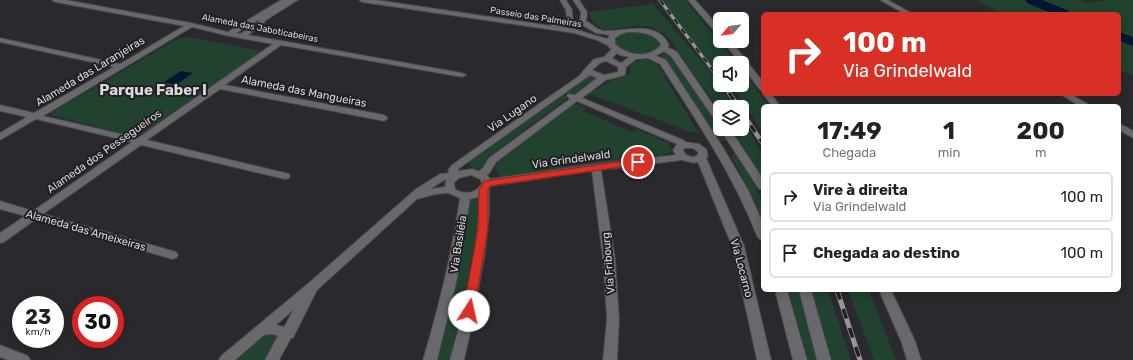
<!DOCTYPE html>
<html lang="pt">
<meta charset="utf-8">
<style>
:root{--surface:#fff;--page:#f6f6f6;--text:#222;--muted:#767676;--line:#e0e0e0}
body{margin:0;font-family:Rubik,sans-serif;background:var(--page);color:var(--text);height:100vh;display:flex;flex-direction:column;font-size:15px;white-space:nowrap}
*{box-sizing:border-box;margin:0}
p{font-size:13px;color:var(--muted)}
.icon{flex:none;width:22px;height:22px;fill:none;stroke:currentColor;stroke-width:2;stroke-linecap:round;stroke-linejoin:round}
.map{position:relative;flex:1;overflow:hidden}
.side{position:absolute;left:761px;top:104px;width:360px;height:188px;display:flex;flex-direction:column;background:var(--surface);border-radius:6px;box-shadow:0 2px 10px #0003}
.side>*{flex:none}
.hud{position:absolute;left:761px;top:12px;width:360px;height:84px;border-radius:6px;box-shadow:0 2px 10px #0003;background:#d93025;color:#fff;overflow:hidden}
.needle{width:26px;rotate:242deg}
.buttons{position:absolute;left:713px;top:12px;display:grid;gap:8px}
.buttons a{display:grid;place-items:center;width:36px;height:36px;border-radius:6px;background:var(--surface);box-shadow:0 2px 10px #0003;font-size:20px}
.speed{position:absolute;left:12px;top:296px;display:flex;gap:8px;font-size:20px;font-weight:700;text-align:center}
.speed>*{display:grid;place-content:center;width:52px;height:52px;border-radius:50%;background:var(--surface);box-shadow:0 2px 10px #0003;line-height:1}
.speed small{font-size:10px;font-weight:400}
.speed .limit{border:6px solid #d22;background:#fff;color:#111}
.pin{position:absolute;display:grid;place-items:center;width:34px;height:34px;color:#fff;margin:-17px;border:2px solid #fff;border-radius:50%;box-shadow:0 1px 4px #0007}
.me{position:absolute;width:44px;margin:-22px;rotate:10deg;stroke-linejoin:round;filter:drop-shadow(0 0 3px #0008)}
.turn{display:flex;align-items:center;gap:14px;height:84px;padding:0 16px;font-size:18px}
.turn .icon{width:52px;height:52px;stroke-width:2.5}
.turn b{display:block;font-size:28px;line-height:34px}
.eta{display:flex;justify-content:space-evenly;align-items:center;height:68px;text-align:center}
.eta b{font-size:24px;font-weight:700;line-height:28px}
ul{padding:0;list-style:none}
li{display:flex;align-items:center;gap:12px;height:50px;margin:0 8px 6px;padding:0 8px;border:2px solid var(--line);border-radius:6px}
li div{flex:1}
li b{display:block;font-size:15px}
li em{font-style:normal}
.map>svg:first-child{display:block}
.green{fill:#21422f}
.water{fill:#001633}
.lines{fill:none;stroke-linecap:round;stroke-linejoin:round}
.river{fill:#001633;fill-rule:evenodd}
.street-casing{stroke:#464548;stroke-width:2}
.secondary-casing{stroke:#464548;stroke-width:2}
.street{fill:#69686c;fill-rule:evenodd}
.secondary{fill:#69686c;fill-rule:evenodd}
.rail-far2-casing{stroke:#979699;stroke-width:3}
.rail-far1-casing{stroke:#979699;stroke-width:4.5}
.rail-casing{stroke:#979699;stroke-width:5}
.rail-far2{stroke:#201f23;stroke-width:2;stroke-dasharray:6;stroke-linecap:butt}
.rail-far1{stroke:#201f23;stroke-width:3;stroke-dasharray:8;stroke-linecap:butt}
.rail{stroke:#201f23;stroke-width:3.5;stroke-dasharray:10;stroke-linecap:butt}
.route{fill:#d93025;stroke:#8d1f18}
.labels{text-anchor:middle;stroke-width:4;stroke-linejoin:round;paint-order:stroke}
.far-street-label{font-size:9px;fill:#d9d9db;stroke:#201f23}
.street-label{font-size:11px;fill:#d9d9db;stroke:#201f23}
.district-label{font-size:15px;font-weight:bold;fill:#d9d9db;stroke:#201f23}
</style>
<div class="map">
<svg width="1133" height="360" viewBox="0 0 1133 360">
<rect width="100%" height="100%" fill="#2a292d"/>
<path class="green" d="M 656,0 L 685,0 L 737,63 L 720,63 L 720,76 L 677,28 Z
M 977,0 L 1079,0 L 1087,3 L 1109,0 L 1133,0 L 1133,76 L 1119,70 L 1119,14 L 999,14 C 993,7 984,6 977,0 Z
M 653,4 L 709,70 L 734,107 L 720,107 L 720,112 L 672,42 C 658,23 639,24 618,28 C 612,29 604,31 599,27 C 593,24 591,18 589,12 Z
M 627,32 L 643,32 L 657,37 L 661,44 L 660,46 C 647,59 629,54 615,46 L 614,38 L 618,35 Z
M 188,37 L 257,50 L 260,51 L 260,53 L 152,130 L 138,134 L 128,135 L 51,115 L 54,111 L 175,40 Z
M 664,53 L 667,53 L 675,60 L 727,141 L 718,141 L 667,60 L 660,56 Z
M 645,59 L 656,62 L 698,132 L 693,133 L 589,94 L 613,80 L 626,76 L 630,73 L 631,63 Z
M 742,70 L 769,106 L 763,106 L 763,133 L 739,97 L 728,85 L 742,85 Z
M 591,75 L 596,78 L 575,94 L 571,95 L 567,93 L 567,92 Z
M 563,95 L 566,96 L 566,99 L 564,101 L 488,157 L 484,166 L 478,169 L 470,166 L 469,163 L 471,161 Z
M 576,104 L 586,108 L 583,111 L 632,132 L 636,129 L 668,143 L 671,147 L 672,151 L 664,155 L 507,178 L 499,175 L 495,167 L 498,162 L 572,105 Z
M 742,119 L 763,154 L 763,181 L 752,160 L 731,129 L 742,129 Z
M 735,153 L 739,154 L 763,201 L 763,221 L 754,200 L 732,158 L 733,154 Z
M 478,199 L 481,199 C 478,254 465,307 451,360 L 435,360 C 451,306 462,256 468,200 Z
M 788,290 L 798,290 L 817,360 L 806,360 L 799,329 Z
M 810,290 L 828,290 L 851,360 L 830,360 Z
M 848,290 L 869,290 L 896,360 L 874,360 Z
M 269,333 L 276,334 L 277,339 L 264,360 L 234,360 Z"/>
<path class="water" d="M 181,71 L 193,73 L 176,85 L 164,82 Z"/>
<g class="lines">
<path class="river" d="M 1025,0 L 1042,0 L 1069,11 L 1071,14 L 1053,14 L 1027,3 Z
M 1119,32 L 1133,37 L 1133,46 L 1119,41 Z"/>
<defs>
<path id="street" d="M 52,0 L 66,0 L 191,23 L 228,32 L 281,0 L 298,0 L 266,20 L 262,25 L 248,35 L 462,73 L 466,75 L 462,77 L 281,45 L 225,85 L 384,115 L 388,118 L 384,121 L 220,89 L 147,140 L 289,174 L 290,176 L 289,178 L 285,179 L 141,145 L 43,214 L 176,252 L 178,255 L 176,258 L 172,259 L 36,219 L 4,242 L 0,243 L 0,233 L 25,216 L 0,209 L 0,201 L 33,211 L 132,142 L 36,119 L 0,140 L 0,133 L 27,117 L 0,111 L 0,105 L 34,113 L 114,67 L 0,42 L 0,38 L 120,64 L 184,26 L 55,2 ZM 260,19 L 257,23 L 240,34 L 236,33 ZM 192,27 L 229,36 L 273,44 L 138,138 L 43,116 Z
M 560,0 L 566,0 L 572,10 L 573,24 L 569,24 L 567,23 L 566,10 Z
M 573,0 L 579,0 L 587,12 L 586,24 L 582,24 L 580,23 L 581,12 Z
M 688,0 L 695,0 L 720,28 L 720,34 L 717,34 Z
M 880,0 L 888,0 L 913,14 L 905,14 Z
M 723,41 L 731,41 L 763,82 L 763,90 L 760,90 L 742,66 L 742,63 L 740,63 Z
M 613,48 L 616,48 L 620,50 L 612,58 L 621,63 L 633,54 L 639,54 L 640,56 L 626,67 L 625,75 L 606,80 L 582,98 L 683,140 L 685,142 L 699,144 L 706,149 L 708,156 L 706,158 L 744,246 L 771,360 L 757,360 L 732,246 L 698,162 L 694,163 L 682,160 L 601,170 L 615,259 L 619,319 L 617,360 L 603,360 L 607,319 L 603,259 L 592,171 L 491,186 L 489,189 L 489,215 L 485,252 L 472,324 L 464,360 L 450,360 C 464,312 479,247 479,197 L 470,199 L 457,279 L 437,360 L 423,360 C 439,307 452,253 460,198 L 448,193 L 436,194 L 417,199 L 317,290 L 293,338 L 291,338 L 279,360 L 265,360 L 278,336 L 272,334 L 264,335 L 235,360 L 219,360 L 221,356 L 310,282 L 416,189 L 440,174 L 449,173 L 448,170 L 452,165 L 579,76 L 594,59 L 604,57 ZM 606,61 L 618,67 L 618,72 L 604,75 L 592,70 L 600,63 ZM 590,75 L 597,78 L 575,95 L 568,94 L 567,96 L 570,99 L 489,158 L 483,168 L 479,171 L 472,169 L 458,171 L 458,169 ZM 577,101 L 677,144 L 673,150 L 676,155 L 596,164 L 490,179 L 487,175 L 490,172 L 496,162 ZM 685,148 L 693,148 L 698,152 L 698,155 L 693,157 L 686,155 L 683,150 ZM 471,175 L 480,179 L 482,183 C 477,194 464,195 455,189 L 454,183 L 459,178 ZM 446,179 L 445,187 L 430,189 ZM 294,309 L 284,327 L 276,325 Z
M 763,94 L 771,94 L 780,106 L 772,106 Z
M 1060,94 L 1070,94 L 1091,106 L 1080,106 Z
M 1119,123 L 1133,131 L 1133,138 L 1119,130 Z
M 879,290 L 891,290 L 915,341 L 921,360 L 907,360 L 901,341 Z
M 0,345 L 28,356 L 30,360 L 8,360 L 0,357 Z"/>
<path id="secondary" d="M 359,0 L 376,0 L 552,26 L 550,24 L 554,22 C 563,22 576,19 585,21 C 592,23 596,30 604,31 C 626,32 656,19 669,45 L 667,47 L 677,52 L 720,115 L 720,124 L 717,123 L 671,56 L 664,51 L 656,56 L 666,60 L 722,146 L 748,190 L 763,223 L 763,240 L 759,239 L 757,236 C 733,174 696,120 660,64 L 648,58 L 638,59 L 620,55 L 613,51 L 607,45 L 597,40 L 574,33 L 362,2 ZM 582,25 L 596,33 L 610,35 L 607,39 L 574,29 L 555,26 ZM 628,32 C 640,32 656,33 661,45 C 649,59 628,56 615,44 L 615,38 L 621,34 Z
M 720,129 L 730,129 L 763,179 L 763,190 L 759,189 Z
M 775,290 L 787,290 L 807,360 L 793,360 Z
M 799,290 L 811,290 L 831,360 L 817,360 Z"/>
</defs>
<use href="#street" class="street-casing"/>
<use href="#secondary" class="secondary-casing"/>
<use href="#street" class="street"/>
<use href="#secondary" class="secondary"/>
<defs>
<path id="rail-far2" d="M 660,0 L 720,80
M 723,85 L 729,94"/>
<path id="rail-far1" d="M 729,93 L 739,107
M 742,112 L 763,144"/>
<path id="rail" d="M 837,290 L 860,360"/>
</defs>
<use href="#rail-far2" class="rail-far2-casing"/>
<use href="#rail-far1" class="rail-far1-casing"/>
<use href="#rail" class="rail-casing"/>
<use href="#rail-far2" class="rail-far2"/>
<use href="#rail-far1" class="rail-far1"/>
<use href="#rail" class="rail"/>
</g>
<path class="route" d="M 638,159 L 641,160 L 643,162 L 641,164 L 490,186 L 488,190 L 488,228 L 474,311 L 473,314 L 469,315 L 465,314 L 463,311 L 478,228 L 479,190 L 484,181 Z"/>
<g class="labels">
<g class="far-street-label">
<text transform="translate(536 17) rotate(9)" y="3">Passeio das Palmeiras</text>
<text transform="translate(260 28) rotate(11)" y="3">Alameda das Jaboticabeiras</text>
</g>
<g class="street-label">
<text transform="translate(90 71) rotate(-31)" y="4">Alameda das Laranjeiras</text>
<text transform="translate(304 91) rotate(11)" y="4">Alameda das Mangueiras</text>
<text transform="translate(512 113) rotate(-35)" y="4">Via Lugano</text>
<text transform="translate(104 151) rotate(-35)" y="4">Alameda dos Pessegueiros</text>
<text transform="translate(571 159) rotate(-8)" y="4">Via Grindelwald</text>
<text transform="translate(86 230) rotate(16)" y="4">Alameda das Ameixeiras</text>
<text transform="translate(458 244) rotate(-81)" y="4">Via Basiléia</text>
<text transform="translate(608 263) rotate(-95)" y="4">Via Fribourg</text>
<text transform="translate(742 268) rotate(75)" y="4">Via Locarno</text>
</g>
<g class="district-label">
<text x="153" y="95">Parque Faber I</text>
</g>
</g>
</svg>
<div class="buttons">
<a><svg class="needle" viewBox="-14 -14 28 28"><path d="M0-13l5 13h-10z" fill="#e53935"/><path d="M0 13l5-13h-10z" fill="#767676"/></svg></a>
<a><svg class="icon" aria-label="sound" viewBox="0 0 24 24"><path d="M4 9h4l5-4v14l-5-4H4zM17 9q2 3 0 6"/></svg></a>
<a><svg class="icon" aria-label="layers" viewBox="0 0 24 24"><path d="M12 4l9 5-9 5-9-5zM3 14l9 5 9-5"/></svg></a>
</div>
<div class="speed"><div>23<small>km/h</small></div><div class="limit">30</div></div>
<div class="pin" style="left:638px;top:162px;background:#d93025"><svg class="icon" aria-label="arrive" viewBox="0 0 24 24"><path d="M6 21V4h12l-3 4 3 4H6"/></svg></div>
<svg class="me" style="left:469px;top:311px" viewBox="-20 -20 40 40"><circle r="19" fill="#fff"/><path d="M0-13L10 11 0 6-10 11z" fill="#d93025"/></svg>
<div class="hud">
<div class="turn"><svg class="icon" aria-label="right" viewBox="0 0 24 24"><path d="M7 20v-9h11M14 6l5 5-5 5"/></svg><div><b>100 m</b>Via Grindelwald</div></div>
</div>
<section class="side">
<div class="eta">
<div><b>17:49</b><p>Chegada</p></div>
<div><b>1</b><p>min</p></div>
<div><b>200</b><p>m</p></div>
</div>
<ul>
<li><svg class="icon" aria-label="right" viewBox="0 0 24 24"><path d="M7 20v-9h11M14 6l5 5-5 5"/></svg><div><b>Vire à direita</b><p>Via Grindelwald</p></div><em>100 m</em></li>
<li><svg class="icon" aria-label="arrive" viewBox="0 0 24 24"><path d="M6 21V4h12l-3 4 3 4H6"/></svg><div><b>Chegada ao destino</b></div><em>100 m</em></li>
</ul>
</section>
</div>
